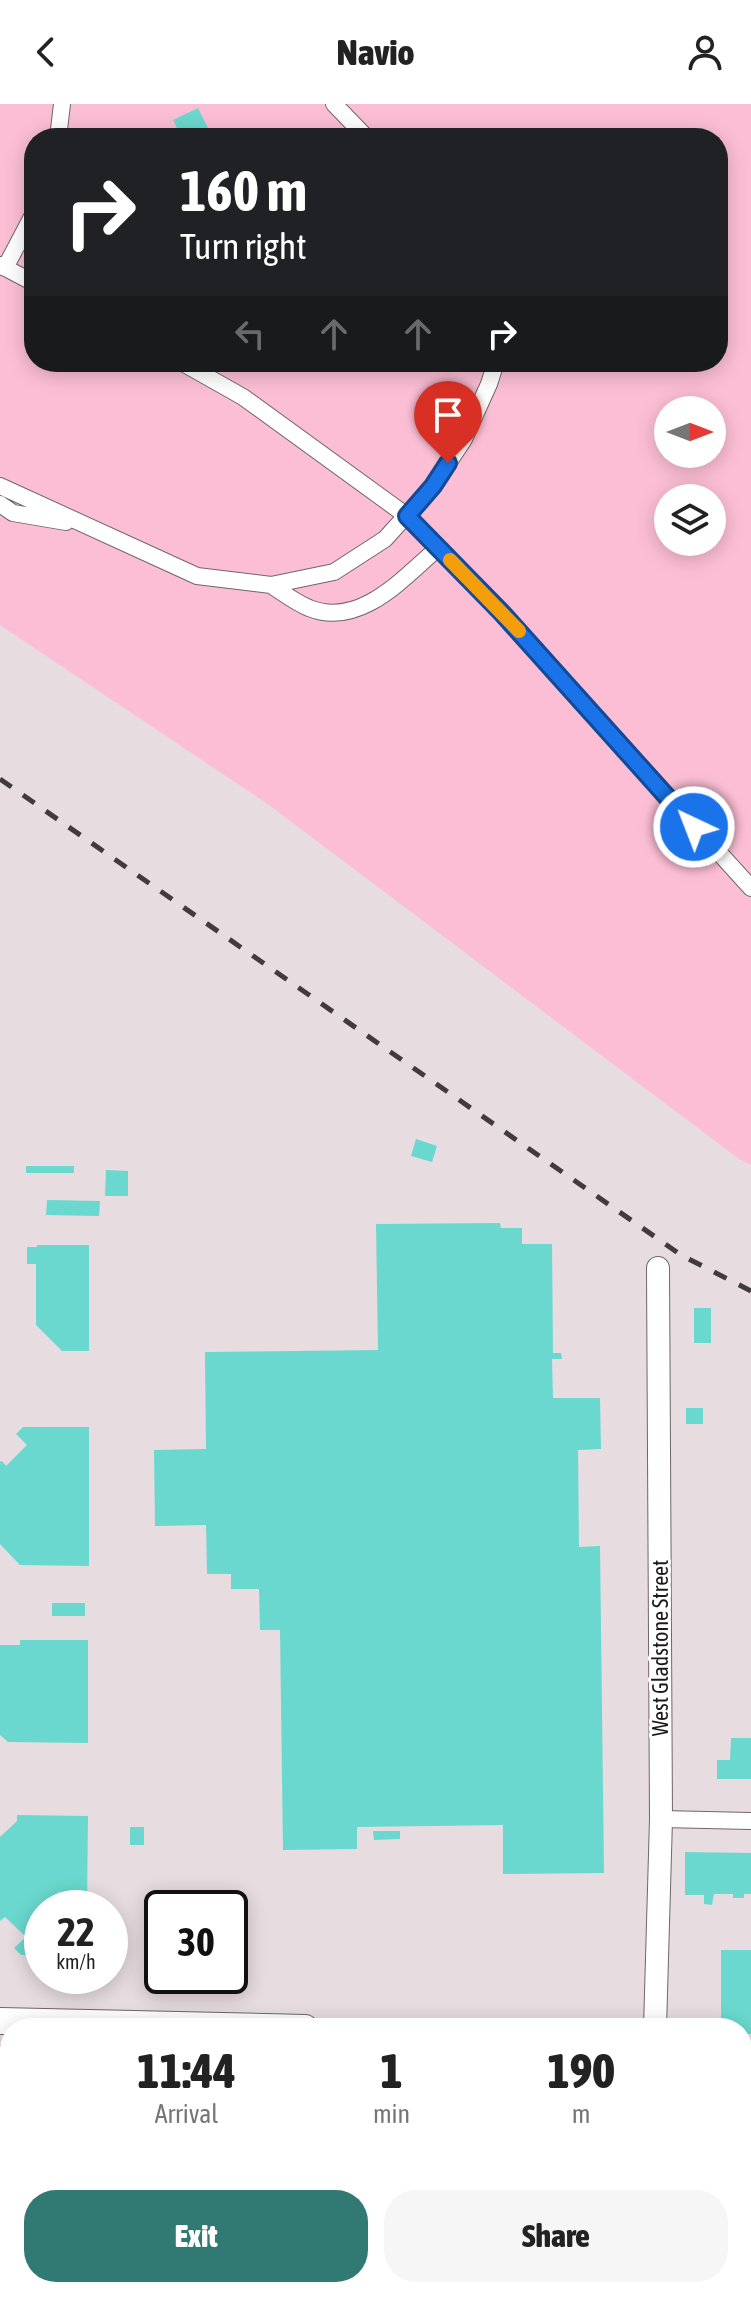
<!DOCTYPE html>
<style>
:root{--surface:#fff;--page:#f6f6f6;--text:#222;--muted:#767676;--accent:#317973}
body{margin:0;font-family:"Asap Condensed",sans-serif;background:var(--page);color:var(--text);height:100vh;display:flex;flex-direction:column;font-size:30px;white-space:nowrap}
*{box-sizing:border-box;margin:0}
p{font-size:26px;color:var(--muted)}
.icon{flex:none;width:44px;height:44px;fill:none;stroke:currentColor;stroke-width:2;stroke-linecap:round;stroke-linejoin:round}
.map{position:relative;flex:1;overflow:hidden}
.drawer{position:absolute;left:0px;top:1914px;width:752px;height:280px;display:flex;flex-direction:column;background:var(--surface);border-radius:32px 32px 0 0;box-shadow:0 4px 20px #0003}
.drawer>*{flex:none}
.banner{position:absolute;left:24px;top:24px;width:704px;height:244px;border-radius:32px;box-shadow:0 4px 20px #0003;background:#202124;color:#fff;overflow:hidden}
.needle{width:52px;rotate:90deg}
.controls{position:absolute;left:654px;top:292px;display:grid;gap:16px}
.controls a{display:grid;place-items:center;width:72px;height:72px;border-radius:50%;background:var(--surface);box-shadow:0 4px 20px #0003;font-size:40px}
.speed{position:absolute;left:24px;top:1786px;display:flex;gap:16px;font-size:40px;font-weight:700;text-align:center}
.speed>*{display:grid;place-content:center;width:104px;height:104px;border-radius:50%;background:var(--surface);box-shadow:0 4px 20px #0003;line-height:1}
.speed small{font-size:20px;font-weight:400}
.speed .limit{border:4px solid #111;border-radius:12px;background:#fff;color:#111}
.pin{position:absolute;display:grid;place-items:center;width:68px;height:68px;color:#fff;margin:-82px -34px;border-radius:50% 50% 50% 0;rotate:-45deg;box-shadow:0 0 8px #0007}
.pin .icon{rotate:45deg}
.me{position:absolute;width:88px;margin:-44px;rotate:317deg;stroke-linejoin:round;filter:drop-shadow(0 0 6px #0008)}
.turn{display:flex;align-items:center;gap:28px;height:168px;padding:0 24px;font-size:36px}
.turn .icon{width:104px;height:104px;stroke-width:2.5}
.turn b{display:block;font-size:56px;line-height:68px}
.lanes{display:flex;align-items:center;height:76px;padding:0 24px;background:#0003;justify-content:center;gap:40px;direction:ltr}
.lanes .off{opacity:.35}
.eta{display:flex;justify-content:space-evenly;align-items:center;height:136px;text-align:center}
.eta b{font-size:48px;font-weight:800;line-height:56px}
.cta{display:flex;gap:16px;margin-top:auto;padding:16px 24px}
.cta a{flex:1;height:92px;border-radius:32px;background:var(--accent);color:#fff;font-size:32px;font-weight:800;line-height:92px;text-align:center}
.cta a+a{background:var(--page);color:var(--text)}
header{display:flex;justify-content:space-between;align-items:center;height:104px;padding:0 24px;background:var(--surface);font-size:36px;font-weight:800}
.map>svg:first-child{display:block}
.green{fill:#fcbed4;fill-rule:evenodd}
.building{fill:#6ad8ce}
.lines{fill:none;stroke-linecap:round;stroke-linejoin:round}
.minor-casing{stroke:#6f6669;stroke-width:18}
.tertiary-casing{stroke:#6f6669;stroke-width:24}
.primary-casing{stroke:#6f6669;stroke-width:28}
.minor{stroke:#fff;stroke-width:16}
.tertiary{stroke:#fff;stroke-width:22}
.primary{stroke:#fff;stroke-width:26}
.rail{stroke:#403b3d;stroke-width:5;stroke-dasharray:14 14;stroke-linecap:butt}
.route-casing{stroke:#114b97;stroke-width:20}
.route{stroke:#1a73e8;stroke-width:14}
.slow{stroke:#f59e0b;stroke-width:14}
.labels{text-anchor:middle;stroke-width:6;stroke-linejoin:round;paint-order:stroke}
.street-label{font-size:22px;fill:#1c191a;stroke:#fff}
</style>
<header><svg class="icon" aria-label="back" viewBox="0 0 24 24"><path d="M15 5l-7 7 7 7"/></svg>Navio<svg class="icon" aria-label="person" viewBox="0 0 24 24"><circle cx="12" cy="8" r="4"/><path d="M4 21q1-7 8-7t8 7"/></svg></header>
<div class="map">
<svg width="751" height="2194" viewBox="0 0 751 2194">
<rect width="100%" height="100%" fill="#e7dce0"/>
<path class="green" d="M 0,0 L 751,0 L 751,1061 L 739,1055 L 269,701 L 0,521 ZM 34,34 L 718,34 L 718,258 L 34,258 ZM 668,306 L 712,306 L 712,350 L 668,350 ZM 668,394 L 712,394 L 712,438 L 668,438 Z"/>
<path class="building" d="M 198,4 L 209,26 L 193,34 L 182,34 L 173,16 Z
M 416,1035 L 437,1042 L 432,1058 L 411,1052 Z
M 26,1062 L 74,1062 L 74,1069 L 26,1069 Z
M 106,1066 L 128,1067 L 128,1092 L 105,1092 Z
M 47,1096 L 100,1097 L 99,1112 L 46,1111 Z
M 500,1119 L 501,1124 L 522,1124 L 522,1140 L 552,1140 L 553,1249 L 561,1249 L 562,1255 L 552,1255 L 553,1294 L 600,1294 L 601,1345 L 578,1346 L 579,1443 L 600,1442 L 604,1769 L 503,1770 L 503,1721 L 357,1723 L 357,1745 L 283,1746 L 280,1526 L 260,1526 L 259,1485 L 231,1485 L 231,1470 L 207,1470 L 206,1421 L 155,1422 L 154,1346 L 206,1345 L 205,1248 L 378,1246 L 376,1120 Z
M 37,1141 L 89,1141 L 89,1247 L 62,1247 L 36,1221 L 36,1160 L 27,1160 L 27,1143 L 37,1143 Z
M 694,1204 L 711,1204 L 711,1239 L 694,1239 Z
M 686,1304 L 703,1304 L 703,1320 L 686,1320 Z
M 23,1323 L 89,1323 L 89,1462 L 20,1461 L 0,1440 L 0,1358 L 2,1357 L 6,1362 L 27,1341 L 16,1330 Z
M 52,1499 L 85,1499 L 85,1512 L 52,1512 Z
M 20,1536 L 88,1536 L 88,1639 L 8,1638 L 0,1631 L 0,1541 L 20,1541 Z
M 731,1634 L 751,1634 L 751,1675 L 717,1675 L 717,1656 L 730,1656 Z
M 17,1711 L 88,1712 L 87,1804 L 42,1804 L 42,1851 L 21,1851 L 14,1844 L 26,1833 L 5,1813 L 0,1817 L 0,1733 L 17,1717 Z
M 130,1723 L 144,1723 L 144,1741 L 130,1741 Z
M 373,1727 L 400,1727 L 400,1735 L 374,1736 Z
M 685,1748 L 751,1749 L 751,1790 L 744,1790 L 744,1794 L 733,1794 L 733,1790 L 714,1790 L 712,1801 L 704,1800 L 704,1791 L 685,1791 Z
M 721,1846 L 751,1846 L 751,1930 L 742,1930 L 742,1924 L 721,1924 Z
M 0,1999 L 10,2000 L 10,2184 L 71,2184 L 70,2194 L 0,2194 Z
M 742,2097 L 751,2097 L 751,2194 L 739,2194 L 737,2187 L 737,2184 L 742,2184 Z
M 174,2184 L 355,2184 L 355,2194 L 174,2194 Z
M 499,2189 L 520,2190 L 520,2194 L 499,2194 Z"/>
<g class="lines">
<defs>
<path id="minor" d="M 334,0 L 367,34
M 58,34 L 62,0
M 0,161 L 34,179
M 5,164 L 34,109
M 181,258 L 243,293 L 407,412 L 502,509 L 751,784
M 0,382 L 197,472 L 271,481 L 334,468 L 385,435 L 433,382 L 464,335 L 489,280 L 496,258
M 0,400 L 13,409 L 66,418
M 271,481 C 283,489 296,499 309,504 C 360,525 404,473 438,444
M 661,1715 L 751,1717"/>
<path id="tertiary" d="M 655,1924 L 661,1715 L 658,1164
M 652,2194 L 653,2184"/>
<path id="primary" d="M 0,1917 L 305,1924
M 0,1955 L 10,1955
M 742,1968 L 751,1968"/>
</defs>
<use href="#minor" class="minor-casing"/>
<use href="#tertiary" class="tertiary-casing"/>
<use href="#primary" class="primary-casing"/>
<use href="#minor" class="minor"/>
<use href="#tertiary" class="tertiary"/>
<use href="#primary" class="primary"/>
<path class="rail" d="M 0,675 L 681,1151 L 751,1187"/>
</g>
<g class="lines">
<defs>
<path id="route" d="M 448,359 L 433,382 L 407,412 L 502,509 L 694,723"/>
</defs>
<use href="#route" class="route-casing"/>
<use href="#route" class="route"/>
<path class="slow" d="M 450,456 L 519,527"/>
</g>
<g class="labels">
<g class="street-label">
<text transform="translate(660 1544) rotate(-90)" y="8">West Gladstone Street</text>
</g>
</g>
</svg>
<div class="controls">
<a><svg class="needle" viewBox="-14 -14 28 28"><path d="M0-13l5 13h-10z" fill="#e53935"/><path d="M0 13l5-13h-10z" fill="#767676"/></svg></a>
<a><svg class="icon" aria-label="layers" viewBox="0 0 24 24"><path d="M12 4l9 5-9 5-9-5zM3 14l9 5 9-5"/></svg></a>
</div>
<div class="speed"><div>22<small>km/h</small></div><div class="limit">30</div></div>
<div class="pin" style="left:448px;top:359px;background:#d93025"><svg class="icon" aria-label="arrive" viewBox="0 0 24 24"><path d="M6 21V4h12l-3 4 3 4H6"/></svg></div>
<svg class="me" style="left:694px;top:723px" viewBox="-20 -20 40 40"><circle r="17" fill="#1a73e8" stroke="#fff" stroke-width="3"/><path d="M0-11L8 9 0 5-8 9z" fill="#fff"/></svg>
<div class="banner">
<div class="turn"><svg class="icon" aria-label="right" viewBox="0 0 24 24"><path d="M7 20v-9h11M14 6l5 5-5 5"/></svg><div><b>160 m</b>Turn right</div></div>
<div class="lanes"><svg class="icon off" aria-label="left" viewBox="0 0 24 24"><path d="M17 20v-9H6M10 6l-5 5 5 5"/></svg><svg class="icon off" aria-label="ahead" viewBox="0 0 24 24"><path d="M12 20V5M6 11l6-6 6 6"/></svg><svg class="icon off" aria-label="ahead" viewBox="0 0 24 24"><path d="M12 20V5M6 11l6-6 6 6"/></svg><svg class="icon" aria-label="right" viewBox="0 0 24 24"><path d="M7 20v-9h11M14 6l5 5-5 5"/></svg></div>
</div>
<section class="drawer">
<div class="eta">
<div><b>11:44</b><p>Arrival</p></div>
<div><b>1</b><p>min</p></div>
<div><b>190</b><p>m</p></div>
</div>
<div class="cta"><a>Exit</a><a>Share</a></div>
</section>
</div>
